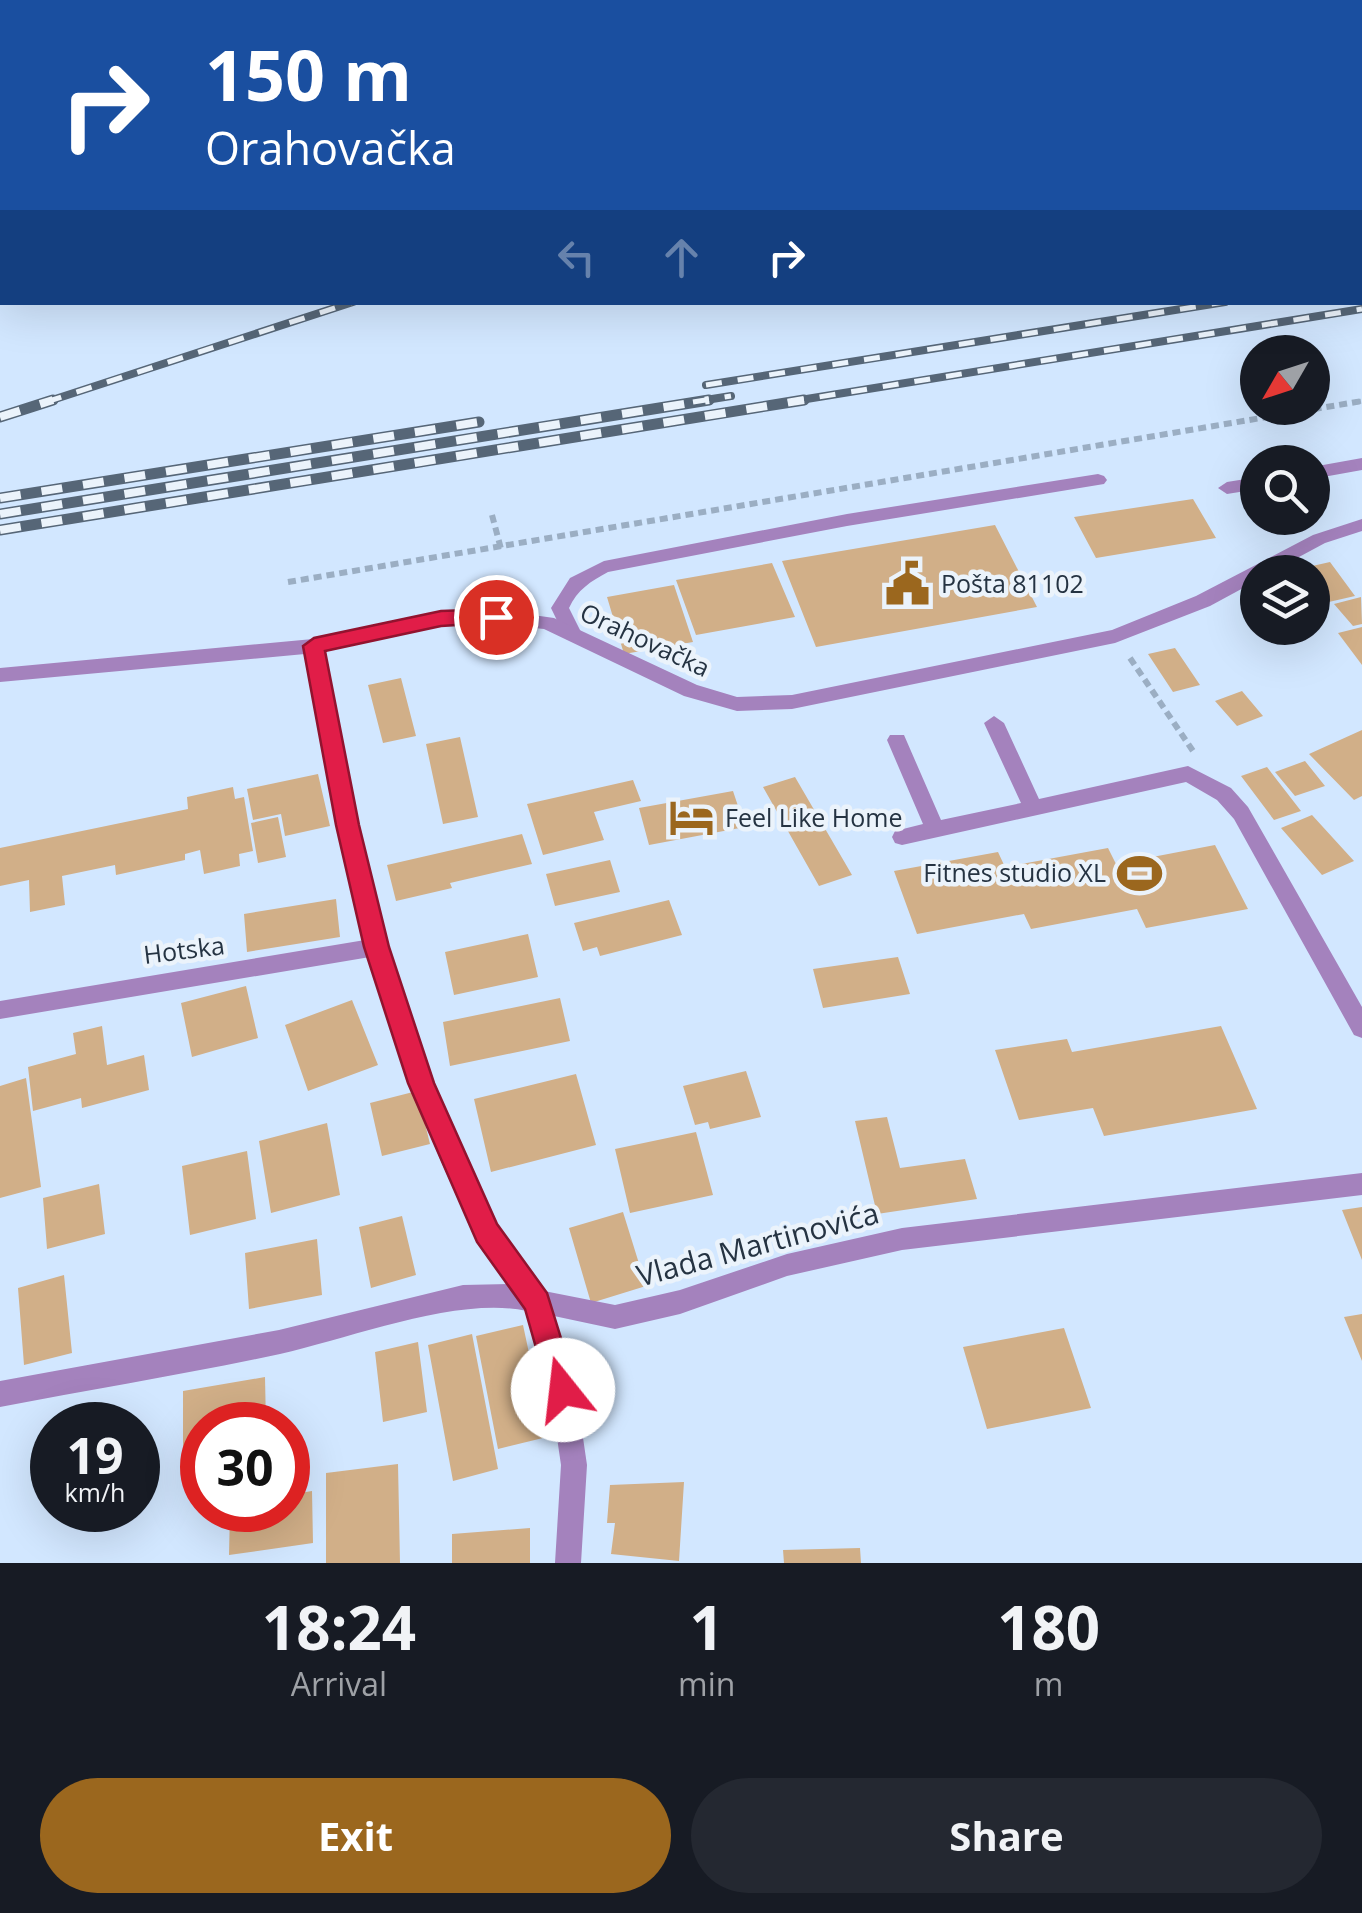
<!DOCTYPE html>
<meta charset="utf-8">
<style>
:root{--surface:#171b24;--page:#242831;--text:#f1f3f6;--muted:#9ea1a6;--accent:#9b671e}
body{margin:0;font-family:"Open Sans",sans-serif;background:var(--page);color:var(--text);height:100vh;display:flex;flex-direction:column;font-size:38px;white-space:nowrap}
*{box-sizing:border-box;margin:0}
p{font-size:32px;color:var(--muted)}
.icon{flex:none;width:55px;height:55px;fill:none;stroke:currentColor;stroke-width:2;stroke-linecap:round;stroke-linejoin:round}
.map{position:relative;height:1563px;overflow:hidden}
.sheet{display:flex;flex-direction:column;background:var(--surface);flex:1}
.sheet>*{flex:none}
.banner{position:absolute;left:0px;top:0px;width:1362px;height:305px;box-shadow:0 10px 40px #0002;background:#1a4fa0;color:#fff;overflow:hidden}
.needle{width:65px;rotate:231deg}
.buttons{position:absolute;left:1240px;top:335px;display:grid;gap:20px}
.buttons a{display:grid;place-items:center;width:90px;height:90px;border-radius:50%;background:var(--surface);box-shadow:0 10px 40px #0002;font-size:50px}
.speed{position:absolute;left:30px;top:1402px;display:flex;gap:20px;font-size:50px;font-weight:700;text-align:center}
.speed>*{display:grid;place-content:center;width:130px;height:130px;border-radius:50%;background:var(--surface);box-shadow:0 10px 40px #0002;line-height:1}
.speed small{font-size:25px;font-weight:400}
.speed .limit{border:15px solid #d22;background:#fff;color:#111}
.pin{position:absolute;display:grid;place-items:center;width:85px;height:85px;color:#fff;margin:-42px;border:5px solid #fff;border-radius:50%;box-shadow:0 2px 10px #0007}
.me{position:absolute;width:110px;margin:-55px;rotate:344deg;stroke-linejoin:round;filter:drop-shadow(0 0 8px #0008)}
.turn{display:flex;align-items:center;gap:35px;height:210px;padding:0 40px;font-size:45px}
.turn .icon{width:130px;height:130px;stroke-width:2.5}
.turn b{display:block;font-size:70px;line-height:85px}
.lanes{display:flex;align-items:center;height:95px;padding:0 40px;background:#0003;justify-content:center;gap:50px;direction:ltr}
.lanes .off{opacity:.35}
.eta{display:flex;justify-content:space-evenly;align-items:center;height:170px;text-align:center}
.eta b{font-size:60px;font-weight:700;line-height:70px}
.cta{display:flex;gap:20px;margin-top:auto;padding:20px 40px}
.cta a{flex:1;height:115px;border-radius:60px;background:var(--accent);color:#fff;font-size:40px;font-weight:700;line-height:115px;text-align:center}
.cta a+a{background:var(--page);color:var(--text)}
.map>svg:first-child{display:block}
.building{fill:#d1af88}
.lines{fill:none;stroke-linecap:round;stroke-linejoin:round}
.path-far1{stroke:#9baec3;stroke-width:5;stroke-dasharray:5 4;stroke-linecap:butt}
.path{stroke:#9baec3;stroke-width:6;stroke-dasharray:8 5;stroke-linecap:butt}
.lane{fill:#a482bd;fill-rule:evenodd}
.street{fill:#a482bd;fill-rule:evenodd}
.rail-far1-casing{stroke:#566677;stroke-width:8}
.rail-casing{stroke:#566677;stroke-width:11}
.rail-far1{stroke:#ebf3fb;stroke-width:5;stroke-dasharray:16;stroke-linecap:butt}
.rail{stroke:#ebf3fb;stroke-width:8;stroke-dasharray:21;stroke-linecap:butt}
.route{fill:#e11d48;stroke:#92132f;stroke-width:2.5}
.labels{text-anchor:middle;stroke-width:9;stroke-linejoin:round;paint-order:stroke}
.poi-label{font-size:25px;fill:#253342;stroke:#ebf3fb;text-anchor:start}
.street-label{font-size:25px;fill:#253342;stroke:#ebf3fb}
.near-street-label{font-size:30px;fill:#253342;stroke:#ebf3fb}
</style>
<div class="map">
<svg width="1362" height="1563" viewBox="0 0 1362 1563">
<rect width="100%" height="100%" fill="#d2e7ff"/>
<path class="building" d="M 1193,499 L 1216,538 L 1096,558 L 1074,517 Z
M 995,525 L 1037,607 L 816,647 L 782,561 Z
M 1330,562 L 1355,596 L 1320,604 L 1312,599 L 1312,572 L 1290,571 Z
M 772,563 L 795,617 L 696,635 L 676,580 Z
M 674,585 L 693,642 L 624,654 L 607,597 Z
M 1361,597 L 1362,624 L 1353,626 L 1334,604 Z
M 1362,627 L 1362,665 L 1338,633 Z
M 1175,648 L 1200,685 L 1173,692 L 1148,654 Z
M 401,678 L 416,736 L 383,743 L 368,685 Z
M 1242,691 L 1263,716 L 1237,726 L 1215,701 Z
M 1362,730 L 1362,796 L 1354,800 L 1309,754 Z
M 460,737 L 478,817 L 443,824 L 426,744 Z
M 1305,761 L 1325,786 L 1295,796 L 1275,772 Z
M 1267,767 L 1301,811 L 1274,820 L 1241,776 Z
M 318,774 L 330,826 L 285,836 L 281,814 L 253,820 L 247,789 Z
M 795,777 L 852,875 L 819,886 L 763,787 Z
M 633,780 L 641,801 L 594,812 L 604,840 L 543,855 L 527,804 Z
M 233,787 L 235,799 L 244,797 L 253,851 L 239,854 L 240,866 L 204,874 L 200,850 L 185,854 L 185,860 L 116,875 L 115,865 L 62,876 L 65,905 L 30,912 L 29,880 L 0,886 L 0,848 L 188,809 L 187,797 Z
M 733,791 L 745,827 L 649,845 L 639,808 Z
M 1312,815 L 1354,861 L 1322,875 L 1281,828 Z
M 278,817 L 286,857 L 258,863 L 251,823 Z
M 522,834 L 532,864 L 450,883 L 452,888 L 396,901 L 387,865 Z
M 1215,845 L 1248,909 L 1146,928 L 1137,909 L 1031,929 L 1024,914 L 917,934 L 894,871 L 998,852 L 1005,867 L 1108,848 L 1116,864 Z
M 610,860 L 620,892 L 555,906 L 546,874 Z
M 336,899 L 340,937 L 247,952 L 244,914 Z
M 669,900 L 682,935 L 600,956 L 597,947 L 583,951 L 574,923 Z
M 528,934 L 538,977 L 454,995 L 445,952 Z
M 898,957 L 910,994 L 823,1008 L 813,969 Z
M 246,986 L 258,1038 L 192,1057 L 181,1003 Z
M 560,998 L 570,1041 L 450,1066 L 443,1022 Z
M 352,1000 L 378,1065 L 308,1091 L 285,1025 Z
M 102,1026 L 107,1065 L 144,1055 L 149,1090 L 82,1108 L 81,1098 L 33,1111 L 28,1067 L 76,1054 L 73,1033 Z
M 1221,1026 L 1257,1109 L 1104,1136 L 1093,1108 L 1019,1120 L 995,1050 L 1067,1039 L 1072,1052 Z
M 746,1071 L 761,1117 L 710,1129 L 708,1122 L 695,1125 L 683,1086 Z
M 576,1074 L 596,1145 L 491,1172 L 474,1099 Z
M 26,1078 L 41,1187 L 0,1198 L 0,1086 Z
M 417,1091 L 430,1144 L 382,1156 L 370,1103 Z
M 887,1117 L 900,1168 L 965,1159 L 977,1199 L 877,1214 L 855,1121 Z
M 327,1123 L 340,1195 L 271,1213 L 259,1141 Z
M 696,1132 L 713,1195 L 630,1213 L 615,1149 Z
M 247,1151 L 256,1219 L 190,1235 L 182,1166 Z
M 99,1184 L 105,1234 L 47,1249 L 43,1198 Z
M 1362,1207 L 1362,1260 L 1342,1210 Z
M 623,1212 L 646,1286 L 591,1303 L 569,1228 Z
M 402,1216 L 416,1275 L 371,1288 L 359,1227 Z
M 317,1239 L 322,1295 L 249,1309 L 245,1253 Z
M 64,1275 L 72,1353 L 24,1365 L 18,1288 Z
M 1362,1314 L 1362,1361 L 1344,1317 Z
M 523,1325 L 547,1437 L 498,1449 L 476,1336 Z
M 1064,1328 L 1091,1408 L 987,1429 L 963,1347 Z
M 472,1334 L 498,1469 L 453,1481 L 428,1345 Z
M 418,1342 L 427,1412 L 383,1422 L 375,1352 Z
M 265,1377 L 266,1425 L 202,1425 L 202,1469 L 183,1473 L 183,1391 Z
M 398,1464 L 400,1563 L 326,1563 L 326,1473 Z
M 684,1482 L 679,1561 L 611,1554 L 615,1523 L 607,1523 L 610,1485 Z
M 312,1491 L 313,1543 L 229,1555 L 230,1510 L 288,1510 L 288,1495 Z
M 530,1528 L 530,1563 L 452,1563 L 452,1534 Z
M 860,1548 L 861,1563 L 784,1563 L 783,1550 Z"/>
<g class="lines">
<path class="path-far1" d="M 1356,402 L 1362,401"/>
<path class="path" d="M 492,515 L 501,549
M 288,582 L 1362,401
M 1130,658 L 1193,751"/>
<path class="lane" d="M 1362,458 L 1362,470 L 1312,479 L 1312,467 Z
M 1098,474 L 1104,476 L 1107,480 L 1104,484 L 847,526 L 608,572 C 591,581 577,590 569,608 L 582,634 L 573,641 L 566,639 L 551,608 L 570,578 L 604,561 L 847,514 Z
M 1258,477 L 1258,489 L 1227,494 L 1218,488 L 1227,482 Z
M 994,716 L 1004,723 L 1039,799 L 1188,766 L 1231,788 L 1248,807 L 1362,1007 L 1362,1038 L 1354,1035 L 1234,819 L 1217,800 L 1186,782 L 902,845 L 895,843 L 892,837 L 895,831 L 923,824 L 887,740 L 890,735 L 904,735 L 941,820 L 1021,803 L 984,723 Z"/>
<path class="street" d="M 54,0 L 68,0 L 68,2 L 55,2 Z
M 553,0 L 567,0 L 568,2 L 555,2 Z
M 1362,519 L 1362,531 L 1325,543 L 1271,572 L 1258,572 L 1258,580 L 1210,606 L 1115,643 L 792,709 L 737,711 L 684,696 L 544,629 L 497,624 L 441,625 L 323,651 L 358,825 L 388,947 L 432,1083 L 495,1225 L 544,1291 L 615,1305 L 680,1290 L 787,1254 L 902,1228 L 1362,1173 L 1362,1195 L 902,1250 L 787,1276 L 680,1314 L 615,1329 L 554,1316 L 576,1390 L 587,1465 L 581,1563 L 555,1563 L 561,1465 L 550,1390 L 527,1311 C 457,1296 352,1338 280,1354 C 187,1374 93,1389 0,1407 L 0,1381 L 279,1330 L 463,1285 L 509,1284 C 440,1188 405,1069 370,957 L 0,1019 L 0,1001 L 365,940 L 338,825 L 305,654 L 0,682 L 0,668 L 313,639 L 441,611 L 497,610 L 554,618 L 697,685 L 737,697 L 792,695 L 1112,630 L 1196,596 L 1313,535 Z"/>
<defs>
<path id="rail-far1" d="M 1301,2 L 1310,0
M 706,385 L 1225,302
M 46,402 L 353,302
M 693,402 L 731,396
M 788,402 L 1362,309"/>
<path id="rail" d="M 0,417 L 53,400
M 0,498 L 479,422
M 0,514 L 709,400
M 0,530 L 804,400"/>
</defs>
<use href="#rail-far1" class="rail-far1-casing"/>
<use href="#rail" class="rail-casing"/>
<use href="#rail-far1" class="rail-far1"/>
<use href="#rail" class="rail"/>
</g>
<path class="route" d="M 496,609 L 507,617 L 504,622 L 441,626 L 325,651 L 359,825 L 389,947 L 434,1083 L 497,1224 L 547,1293 L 577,1390 L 573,1400 L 563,1404 L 553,1400 L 548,1390 L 525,1309 L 477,1242 L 408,1083 L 364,947 L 336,825 L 303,646 L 314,638 L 441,611 Z"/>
<defs>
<symbol id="civic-bare" viewBox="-9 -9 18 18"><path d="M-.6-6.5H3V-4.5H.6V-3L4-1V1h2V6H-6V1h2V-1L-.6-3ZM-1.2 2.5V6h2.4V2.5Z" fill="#9b671e" stroke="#ebf3fb" stroke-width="2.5" paint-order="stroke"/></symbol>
<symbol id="hotel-bare" viewBox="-9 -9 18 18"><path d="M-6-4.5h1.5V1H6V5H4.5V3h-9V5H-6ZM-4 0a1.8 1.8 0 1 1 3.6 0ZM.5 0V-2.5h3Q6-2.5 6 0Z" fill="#9b671e" stroke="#ebf3fb" stroke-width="2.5" paint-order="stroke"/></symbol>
<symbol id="stadium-bare" viewBox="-9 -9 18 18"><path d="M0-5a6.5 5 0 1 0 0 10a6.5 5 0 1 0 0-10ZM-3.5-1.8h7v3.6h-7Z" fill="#9b671e" stroke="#ebf3fb" stroke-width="2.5" paint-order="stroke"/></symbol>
</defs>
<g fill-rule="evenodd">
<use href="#civic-bare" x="876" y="552" width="63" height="63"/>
<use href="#hotel-bare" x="660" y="786" width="63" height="63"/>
<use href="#stadium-bare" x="1108" y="842" width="63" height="63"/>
</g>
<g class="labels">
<g class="poi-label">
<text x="941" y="593">Pošta 81102</text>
<text x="725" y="827">Feel Like Home</text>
<text x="1106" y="882" text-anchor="end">Fitnes studio XL</text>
</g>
<g class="street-label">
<text transform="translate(645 640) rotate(25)" y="9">Orahovačka</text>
<text transform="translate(184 950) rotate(-7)" y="9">Hotska</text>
</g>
<g class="near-street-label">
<text transform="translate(758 1245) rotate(-15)" y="10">Vlada Martinovića</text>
</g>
</g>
</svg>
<div class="buttons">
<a><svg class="needle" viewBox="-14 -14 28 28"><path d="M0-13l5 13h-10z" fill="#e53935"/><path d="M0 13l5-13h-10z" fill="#9ea1a6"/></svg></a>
<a><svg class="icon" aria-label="search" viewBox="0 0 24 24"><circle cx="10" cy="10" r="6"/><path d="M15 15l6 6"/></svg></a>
<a><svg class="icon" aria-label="layers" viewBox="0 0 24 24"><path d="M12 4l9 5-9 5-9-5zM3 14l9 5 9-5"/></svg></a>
</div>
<div class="speed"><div>19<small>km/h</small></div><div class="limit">30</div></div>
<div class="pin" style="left:496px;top:617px;background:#d93025"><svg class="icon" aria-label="arrive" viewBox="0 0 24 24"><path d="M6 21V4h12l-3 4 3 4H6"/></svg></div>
<svg class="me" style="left:563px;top:1390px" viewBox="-20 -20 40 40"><circle r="19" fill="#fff"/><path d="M0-13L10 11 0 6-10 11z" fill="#e11d48"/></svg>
<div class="banner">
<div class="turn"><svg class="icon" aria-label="right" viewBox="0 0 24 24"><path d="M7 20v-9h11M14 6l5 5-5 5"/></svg><div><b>150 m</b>Orahovačka</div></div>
<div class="lanes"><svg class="icon off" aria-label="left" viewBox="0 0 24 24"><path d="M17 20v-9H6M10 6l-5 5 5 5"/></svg><svg class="icon off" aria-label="ahead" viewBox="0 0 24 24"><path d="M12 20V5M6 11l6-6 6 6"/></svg><svg class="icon" aria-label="right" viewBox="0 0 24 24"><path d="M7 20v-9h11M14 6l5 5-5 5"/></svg></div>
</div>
</div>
<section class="sheet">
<div class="eta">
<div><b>18:24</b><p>Arrival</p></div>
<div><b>1</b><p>min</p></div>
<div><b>180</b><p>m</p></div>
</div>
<div class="cta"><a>Exit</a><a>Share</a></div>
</section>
